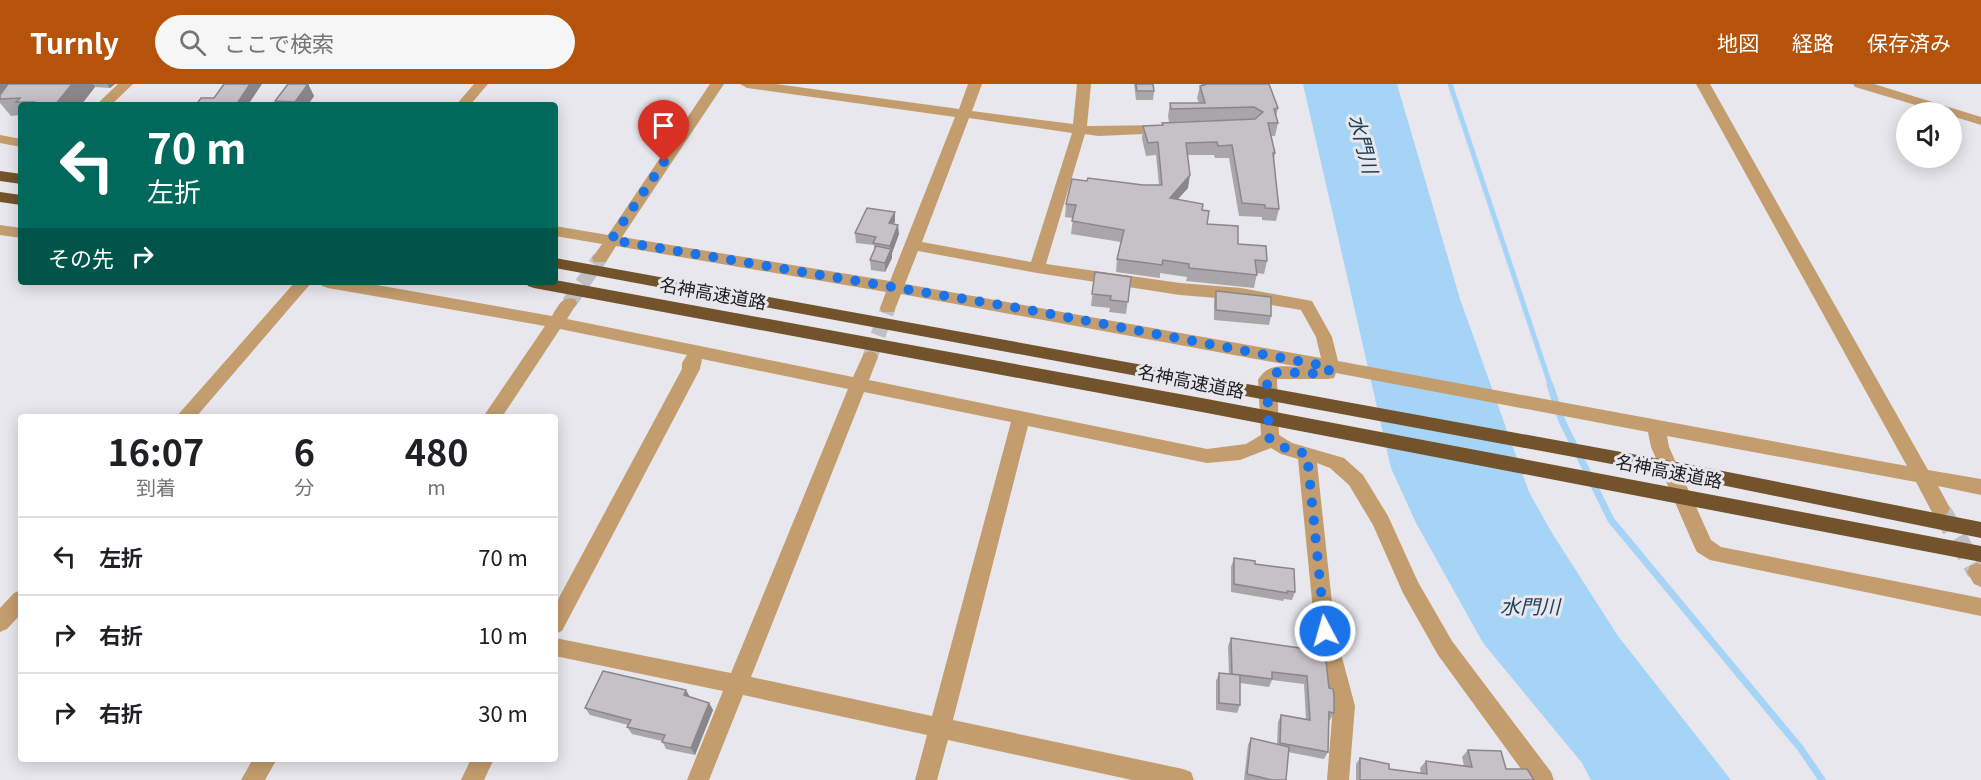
<!DOCTYPE html>
<html lang="ja">
<meta charset="utf-8">
<style>
:root{--surface:#fff;--page:#f6f6f6;--text:#202124;--muted:#757577;--line:#e0e0e0;--accent:#b45309}
body{margin:0;font-family:Georgia,"Noto Sans JP",serif;background:var(--page);color:var(--text);height:100vh;display:flex;flex-direction:column;font-size:22px;white-space:nowrap}
*{box-sizing:border-box;margin:0}
p{font-size:20px;color:var(--muted)}
.icon{flex:none;width:33px;height:33px;fill:none;stroke:currentColor;stroke-width:2;stroke-linecap:round;stroke-linejoin:round}
.map{position:relative;flex:1;overflow:hidden}
.panel{position:absolute;left:18px;top:330px;width:540px;height:348px;display:flex;flex-direction:column;background:var(--surface);border-radius:6px;box-shadow:0 3px 15px #0003}
.panel>*{flex:none}
.banner{position:absolute;left:18px;top:18px;width:540px;height:183px;border-radius:6px;box-shadow:0 3px 15px #0003;background:#00695c;color:#fff;overflow:hidden}
.buttons{position:absolute;left:1896px;top:18px;display:grid;gap:12px}
.buttons a{display:grid;place-items:center;width:66px;height:66px;border-radius:50%;background:var(--surface);box-shadow:0 3px 15px #0003;font-size:30px}
.pin{position:absolute;display:grid;place-items:center;width:51px;height:51px;color:#fff;margin:-62px -26px;border-radius:50% 50% 50% 0;rotate:-45deg;box-shadow:0 0 6px #0007}
.pin .icon{rotate:45deg}
.me{position:absolute;width:66px;margin:-33px;rotate:354deg;stroke-linejoin:round;filter:drop-shadow(0 0 4px #0008)}
.turn{display:flex;align-items:center;gap:21px;height:126px;padding:0 30px;font-size:27px}
.turn .icon{width:78px;height:78px;stroke-width:2.5}
.turn b{display:block;font-size:42px;line-height:51px}
.then{display:flex;align-items:center;height:57px;padding:0 30px;background:#0003;gap:12px;font-size:22px}
.eta{display:flex;justify-content:space-evenly;align-items:center;height:102px;text-align:center}
.eta b{font-size:36px;font-weight:700;line-height:42px}
ul{padding:0;list-style:none}
li{display:flex;align-items:center;gap:18px;height:78px;padding:0 30px;border-top:2px solid var(--line)}
li div{flex:1}
li b{display:block;font-size:22px}
li em{font-style:normal}
header{display:flex;align-items:center;gap:36px;box-sizing:border-box;height:84px;padding:0 30px;background:var(--accent);color:#fff}
header strong{font-size:28px}
nav{display:flex;gap:33px;margin-inline-start:auto;font-size:21px}
.search{width:420px;height:54px;background:var(--page);display:flex;align-items:center;gap:15px;box-sizing:border-box;padding:0 21px;border-radius:33px;color:var(--muted);font-size:22px}
.map>svg:first-child{display:block}
.water{fill:#a6d4f6}
.lines{fill:none;stroke-linecap:round;stroke-linejoin:round}
.stream-far1{stroke:#a6d4f6;stroke-width:5}
.stream{stroke:#a6d4f6;stroke-width:7}
.minor-tunnel-far1{stroke:#bfbfc4;stroke-width:15;stroke-dasharray:15 8;stroke-linecap:butt}
.minor-tunnel{stroke:#bfbfc4;stroke-width:20;stroke-dasharray:20 10;stroke-linecap:butt}
.minor{fill:#c49d6e;fill-rule:evenodd}
.highway{fill:#72532b;fill-rule:evenodd}
.wall{fill:#a9a6aa}
.shaded-wall{fill:#8a878b}
.building{fill:#c5c1c6;stroke:#8a878b;stroke-width:1.5}
.route{stroke:#1a73e8;stroke-width:10;stroke-dasharray:0 18}
.labels{text-anchor:middle;stroke-width:6;stroke-linejoin:round;paint-order:stroke}
.street-label{font-size:18px;fill:#1d1d1f;stroke:#e8e7ed}
.water-label{font-size:20px;font-style:italic;fill:#1d4057;stroke:#e8e7ed}
</style>
<header>
<strong>Turnly</strong>
<div class="search"><svg class="icon" aria-label="search" viewBox="0 0 24 24"><circle cx="10" cy="10" r="6"/><path d="M15 15l6 6"/></svg>ここで検索</div>
<nav><a>地図</a><a>経路</a><a>保存済み</a></nav>
</header>
<div class="map">
<svg width="1981" height="696" viewBox="0 0 1981 696">
<rect width="100%" height="100%" fill="#e8e7ed"/>
<path class="water" d="M 1303,0 L 1397,0 L 1460,215 L 1529,408 L 1552,449 L 1618,552 L 1731,696 L 1591,696 L 1582,679 L 1483,559 L 1415,437 L 1391,384 Z"/>
<g class="lines">
<path class="stream-far1" d="M 1450,0 L 1551,303"/>
<path class="stream" d="M 1550,301 L 1562,337 L 1611,436 L 1801,665 L 1822,696"/>
<path class="minor-tunnel-far1" d="M 569,219 L 600,174
M 870,273 L 888,224"/>
<path class="minor-tunnel" d="M 1942,428 L 1977,488"/>
<path class="minor" d="M 118,0 L 133,0 L 111,21 L 96,21 Z
M 474,0 L 488,0 L 470,21 L 456,21 Z
M 710,0 L 724,0 L 622,153 L 890,197 L 955,33 L 747,4 L 740,0 L 776,0 L 959,25 L 968,0 L 982,0 L 972,27 L 1073,40 L 1077,0 L 1091,0 L 1087,42 L 1166,41 L 1173,45 L 1166,49 L 1098,52 L 1085,50 L 1046,180 L 1180,199 L 1241,204 L 1312,217 L 1332,253 L 1338,277 L 1907,382 L 1696,0 L 1710,0 L 1928,386 L 1981,395 L 1981,411 L 1938,402 L 1950,424 L 1947,430 L 1940,432 L 1933,430 L 1916,398 L 1667,352 L 1669,363 L 1711,456 L 1721,463 L 1981,514 L 1981,532 L 1710,476 L 1697,468 L 1694,462 L 1651,363 L 1648,348 L 1336,289 L 1334,294 L 1328,295 L 1277,295 L 1279,351 L 1292,359 L 1344,374 L 1363,391 L 1388,432 L 1418,498 L 1452,557 L 1551,688 L 1554,696 L 1529,696 L 1438,571 L 1403,509 L 1373,441 L 1349,401 L 1330,384 L 1317,379 L 1335,547 L 1355,622 L 1349,696 L 1327,696 L 1333,622 L 1315,547 L 1298,375 L 1281,370 L 1271,364 L 1240,376 L 1207,379 L 1028,342 L 953,636 L 1183,685 L 1191,688 L 1194,696 L 1132,696 L 948,656 L 937,696 L 915,696 L 927,651 L 743,611 L 709,696 L 687,696 L 723,607 L 555,572 L 555,554 L 731,589 L 848,305 L 702,275 L 700,285 L 562,547 L 555,550 L 555,521 L 682,285 L 682,279 L 687,271 L 560,245 L 502,333 L 483,333 L 545,242 L 328,204 L 322,202 L 320,198 L 360,198 L 552,232 C 558,222 562,211 575,215 L 577,219 L 567,235 L 853,293 L 864,269 L 870,267 L 876,269 L 878,273 L 869,296 L 1207,365 L 1246,360 L 1261,351 L 1258,296 C 1268,279 1282,282 1300,283 L 901,210 L 894,228 L 882,228 L 880,224 L 886,208 L 616,162 L 606,178 L 594,178 L 592,174 L 602,160 L 555,152 L 555,142 L 608,151 ZM 969,34 L 1072,49 L 1031,178 L 922,158 ZM 918,167 L 1037,189 L 1180,211 L 1241,216 L 1301,226 L 1316,253 L 1321,274 L 905,200 ZM 864,308 L 1011,338 L 932,632 L 751,593 Z
M 1853,0 L 1874,0 L 1981,33 L 1981,41 L 1952,32 L 1952,28 L 1939,28 L 1855,3 Z
M 0,51 L 21,55 L 21,63 L 0,59 Z
M 0,141 L 21,144 L 21,154 L 0,151 Z
M 295,198 L 312,198 L 196,333 L 176,333 Z
M 1977,479 L 1981,481 L 1981,503 L 1974,500 L 1967,488 L 1970,482 Z
M 21,506 L 21,530 L 7,545 L 0,548 L 0,524 L 14,509 Z
M 253,675 L 277,675 L 265,696 L 241,696 Z
M 471,675 L 494,675 L 484,696 L 461,696 Z"/>
<path class="highway" d="M 0,87 L 21,90 L 21,100 L 0,97 Z
M 0,108 L 21,111 L 21,121 L 0,118 Z
M 555,174 L 1687,380 L 1981,438 L 1981,454 L 1687,394 L 555,184 Z
M 555,196 L 1207,315 L 1981,462 L 1981,478 L 1207,329 L 534,204 L 528,202 L 526,198 Z"/>
</g>
<path class="wall" d="M 0,0 L 115,0 L 110,4 L 95,3 L 81,21 L 21,21 L 21,31 L 11,32 L 0,19 L 0,11 L 3,8 L 0,10 Z
M 308,0 L 314,12 L 308,21 L 277,21 L 275,17 Z
M 1134,0 L 1153,0 L 1154,7 L 1153,16 L 1136,16 Z
M 1201,0 L 1269,0 L 1278,24 L 1276,33 L 1278,39 L 1275,52 L 1271,52 L 1275,69 L 1274,75 L 1279,125 L 1276,137 L 1262,136 L 1262,133 L 1239,132 L 1229,74 L 1215,74 L 1214,71 L 1188,71 L 1188,104 L 1178,115 L 1202,126 L 1207,140 L 1238,160 L 1267,177 L 1264,190 L 1257,189 L 1254,204 L 1186,197 L 1187,193 L 1160,189 L 1160,194 L 1116,188 L 1117,175 L 1121,158 L 1071,150 L 1073,134 L 1065,133 L 1066,120 L 1143,101 L 1159,101 L 1156,71 L 1146,72 L 1142,55 L 1143,42 L 1162,41 L 1162,39 L 1228,36 L 1169,38 L 1168,32 L 1170,19 L 1199,19 L 1197,14 L 1200,2 L 1201,2 Z
M 895,128 L 895,137 L 894,140 L 899,150 L 892,169 L 892,174 L 885,188 L 871,186 L 870,176 L 874,167 L 874,161 L 856,159 L 855,149 Z
M 1095,188 L 1131,193 L 1126,230 L 1109,228 L 1110,224 L 1091,222 Z
M 1216,207 L 1271,232 L 1269,241 L 1214,236 L 1214,216 Z
M 1234,474 L 1255,480 L 1295,508 L 1292,516 L 1284,515 L 1283,517 L 1231,508 L 1231,483 Z
M 1231,554 L 1321,576 L 1334,629 L 1330,636 L 1329,636 L 1328,668 L 1324,675 L 1288,668 L 1286,696 L 1244,696 L 1248,661 L 1251,654 L 1277,660 L 1278,638 L 1281,631 L 1306,635 L 1304,600 L 1272,596 L 1269,603 L 1240,599 L 1240,621 L 1237,629 L 1216,626 L 1216,597 L 1219,589 L 1229,590 L 1228,562 Z
M 690,613 L 709,619 L 713,626 L 695,671 L 666,665 L 662,657 L 632,650 L 627,643 L 628,641 L 590,631 L 585,624 Z
M 1468,666 L 1506,685 L 1534,696 L 1356,696 L 1356,680 L 1360,674 L 1389,685 L 1421,690 L 1420,684 L 1426,677 L 1464,682 L 1462,673 Z"/>
<path class="shaded-wall" d="M 0,0 L 14,0 L 0,10 Z
M 72,0 L 93,0 L 95,3 L 81,21 L 55,21 Z
M 107,0 L 115,0 L 110,4 Z
M 250,0 L 262,0 L 248,21 L 236,21 Z
M 308,0 L 314,12 L 308,21 L 296,21 L 295,18 Z
M 1190,91 L 1188,104 L 1168,126 L 1170,114 Z
M 895,128 L 895,137 L 890,149 L 889,139 Z
M 898,141 L 899,150 L 892,169 L 892,174 L 885,188 L 885,179 L 890,167 L 890,162 Z
M 686,606 L 690,613 L 684,611 Z
M 709,619 L 713,626 L 695,671 L 691,664 Z"/>
<path class="building" d="M 8,0 L 72,0 L 55,21 L 31,21 L 34,18 L 16,18 L 20,14 L 0,15 L 0,11 Z
M 224,0 L 250,0 L 236,21 L 196,21 L 201,14 L 214,14 Z
M 288,0 L 308,0 L 295,18 L 275,17 Z
M 1136,0 L 1153,0 L 1154,7 L 1137,7 Z
M 1205,0 L 1269,0 L 1278,24 L 1274,25 L 1278,39 L 1268,39 L 1275,69 L 1273,69 L 1279,125 L 1265,124 L 1265,121 L 1242,119 L 1232,61 L 1218,62 L 1217,58 L 1186,59 L 1190,91 L 1170,114 L 1203,120 L 1202,126 L 1209,127 L 1207,140 L 1238,142 L 1238,160 L 1266,162 L 1267,177 L 1255,176 L 1257,191 L 1189,184 L 1189,180 L 1163,176 L 1162,181 L 1117,175 L 1124,146 L 1072,137 L 1076,121 L 1066,120 L 1072,95 L 1087,97 L 1088,94 L 1143,101 L 1162,101 L 1158,58 L 1148,59 L 1143,42 L 1163,41 L 1162,39 L 1255,35 L 1263,28 L 1254,23 L 1171,25 L 1170,19 L 1205,19 L 1200,2 L 1205,1 Z
M 867,124 L 895,128 L 889,139 L 898,141 L 890,162 L 873,159 L 876,153 L 855,149 Z
M 876,162 L 891,165 L 885,179 L 870,176 Z
M 1095,188 L 1131,193 L 1128,218 L 1110,216 L 1111,212 L 1092,210 Z
M 1216,207 L 1271,213 L 1271,232 L 1216,226 Z
M 1234,474 L 1255,477 L 1255,480 L 1294,485 L 1295,508 L 1287,507 L 1287,509 L 1234,500 Z
M 1231,554 L 1321,567 L 1321,576 L 1326,577 L 1329,604 L 1333,605 L 1334,610 L 1334,629 L 1329,628 L 1328,668 L 1280,659 L 1281,631 L 1310,636 L 1307,592 L 1272,588 L 1272,595 L 1232,590 Z
M 603,587 L 686,606 L 684,611 L 709,619 L 691,664 L 662,658 L 665,651 L 627,643 L 631,636 L 585,624 Z
M 1219,589 L 1240,591 L 1240,621 L 1219,619 Z
M 1251,654 L 1289,663 L 1286,696 L 1272,696 L 1247,690 Z
M 1468,666 L 1501,667 L 1506,685 L 1527,685 L 1534,696 L 1360,696 L 1360,674 L 1389,680 L 1389,685 L 1427,690 L 1426,677 L 1472,683 Z"/>
<g class="lines">
<path class="route" d="M 664,78 L 611,156 L 1024,225 L 1330,283 L 1328,289 C 1309,291 1291,287 1272,289 L 1267,296 L 1269,354 L 1287,365 L 1307,370 L 1325,547"/>
</g>
<g class="labels">
<g class="street-label">
<text transform="translate(713 210) rotate(10)" y="6">名神高速道路</text>
<text transform="translate(1191 298) rotate(11)" y="6">名神高速道路</text>
<text transform="translate(1669 388) rotate(11)" y="6">名神高速道路</text>
</g>
<g class="water-label">
<text transform="translate(1363 60) rotate(75)" y="7">水門川</text>
<text x="1530" y="530">水門川</text>
</g>
</g>
</svg>
<div class="buttons">
<a><svg class="icon" aria-label="sound" viewBox="0 0 24 24"><path d="M4 9h4l5-4v14l-5-4H4zM17 9q2 3 0 6"/></svg></a>
</div>
<div class="pin" style="left:664px;top:78px;background:#d93025"><svg class="icon" aria-label="arrive" viewBox="0 0 24 24"><path d="M6 21V4h12l-3 4 3 4H6"/></svg></div>
<svg class="me" style="left:1325px;top:547px" viewBox="-20 -20 40 40"><circle r="17" fill="#1a73e8" stroke="#fff" stroke-width="3"/><path d="M0-11L8 9 0 5-8 9z" fill="#fff"/></svg>
<div class="banner">
<div class="turn"><svg class="icon" aria-label="left" viewBox="0 0 24 24"><path d="M17 20v-9H6M10 6l-5 5 5 5"/></svg><div><b>70 m</b>左折</div></div>
<div class="then">その先<svg class="icon" aria-label="right" viewBox="0 0 24 24"><path d="M7 20v-9h11M14 6l5 5-5 5"/></svg></div>
</div>
<section class="panel">
<div class="eta">
<div><b>16:07</b><p>到着</p></div>
<div><b>6</b><p>分</p></div>
<div><b>480</b><p>m</p></div>
</div>
<ul>
<li><svg class="icon" aria-label="left" viewBox="0 0 24 24"><path d="M17 20v-9H6M10 6l-5 5 5 5"/></svg><div><b>左折</b></div><em>70 m</em></li>
<li><svg class="icon" aria-label="right" viewBox="0 0 24 24"><path d="M7 20v-9h11M14 6l5 5-5 5"/></svg><div><b>右折</b></div><em>10 m</em></li>
<li><svg class="icon" aria-label="right" viewBox="0 0 24 24"><path d="M7 20v-9h11M14 6l5 5-5 5"/></svg><div><b>右折</b></div><em>30 m</em></li>
</ul>
</section>
</div>
